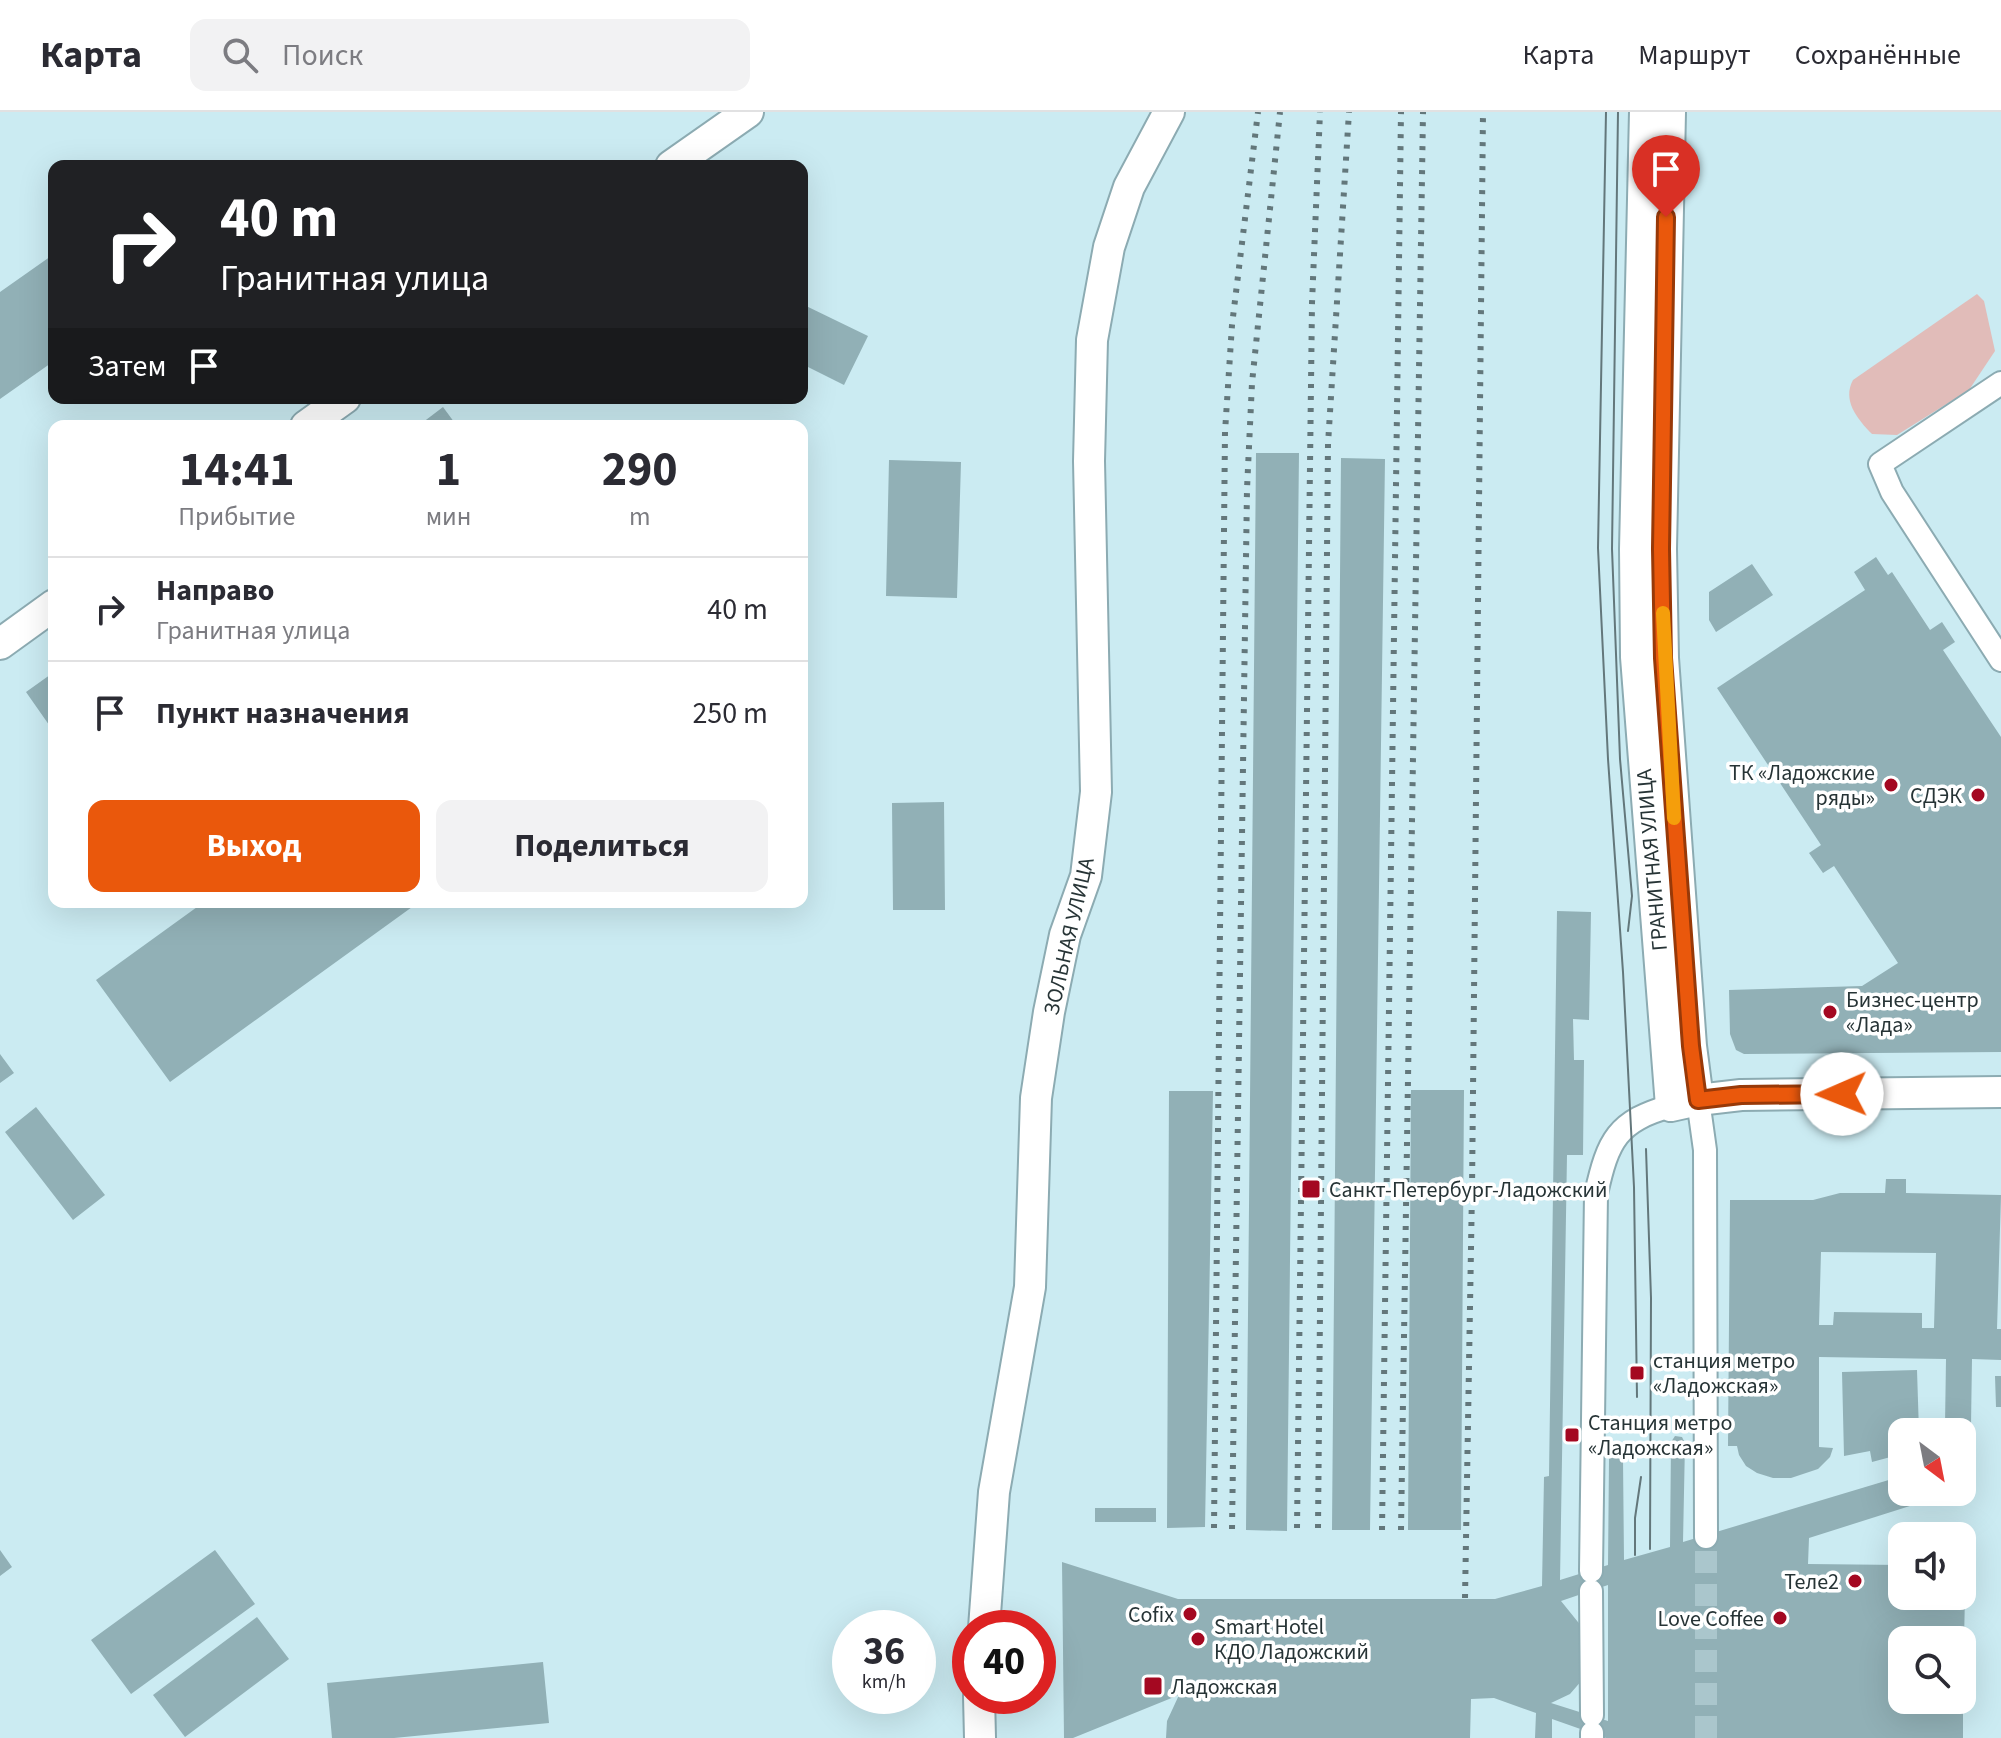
<!DOCTYPE html>
<html lang="ru">
<meta charset="utf-8">
<style>
:root{--surface:#fff;--page:#f2f2f3;--text:#2b2b33;--muted:#7c7c81;--line:#e1e1e2;--accent:#ea580c}
body{margin:0;font-family:"Source Sans 3",sans-serif;background:var(--page);color:var(--text);height:100vh;display:flex;flex-direction:column;font-size:30px;white-space:nowrap}
*{box-sizing:border-box;margin:0}
p{font-size:26px;color:var(--muted)}
.icon{flex:none;width:44px;height:44px;fill:none;stroke:currentColor;stroke-width:2;stroke-linecap:round;stroke-linejoin:round}
.map{position:relative;flex:1;overflow:hidden}
.side{position:absolute;left:48px;top:308px;width:760px;height:488px;display:flex;flex-direction:column;background:var(--surface);border-radius:16px;box-shadow:0 8px 32px #0002}
.side>*{flex:none}
.hud{position:absolute;left:48px;top:48px;width:760px;height:244px;border-radius:16px;box-shadow:0 8px 32px #0002;background:#202124;color:#fff;overflow:hidden}
.needle{width:52px;rotate:148deg}
.tools{position:absolute;left:1888px;top:1306px;display:grid;gap:16px}
.tools a{display:grid;place-items:center;width:88px;height:88px;border-radius:16px;background:var(--surface);box-shadow:0 8px 32px #0002;font-size:40px}
.speed{position:absolute;left:832px;top:1498px;display:flex;gap:16px;font-size:40px;font-weight:700;text-align:center}
.speed>*{display:grid;place-content:center;width:104px;height:104px;border-radius:50%;background:var(--surface);box-shadow:0 8px 32px #0002;line-height:1}
.speed small{font-size:20px;font-weight:400}
.speed .limit{border:12px solid #d22;background:#fff;color:#111}
.pin{position:absolute;display:grid;place-items:center;width:68px;height:68px;color:#fff;margin:-82px -34px;border-radius:50% 50% 50% 0;rotate:-45deg;box-shadow:0 0 8px #0007}
.pin .icon{rotate:45deg}
.me{position:absolute;width:88px;margin:-44px;rotate:269deg;stroke-linejoin:round;filter:drop-shadow(0 0 6px #0008)}
.turn{display:flex;align-items:center;gap:28px;height:168px;padding:0 40px;font-size:36px}
.turn .icon{width:104px;height:104px;stroke-width:2.5}
.turn b{display:block;font-size:56px;line-height:68px}
.then{display:flex;align-items:center;height:76px;padding:0 40px;background:#0003;gap:16px;font-size:30px}
.eta{display:flex;justify-content:space-evenly;align-items:center;height:136px;text-align:center}
.eta b{font-size:48px;font-weight:700;line-height:56px}
.primary-button{display:flex;gap:16px;margin-top:auto;padding:16px 40px}
.primary-button a{flex:1;height:92px;border-radius:16px;background:var(--accent);color:#fff;font-size:32px;font-weight:700;line-height:92px;text-align:center}
.primary-button a+a{background:var(--page);color:var(--text)}
ul{padding:0;list-style:none}
li{display:flex;align-items:center;gap:24px;height:104px;padding:0 40px;border-top:2px solid var(--line)}
li div{flex:1}
li b{display:block;font-size:30px}
li em{font-style:normal}
header{display:flex;align-items:center;gap:48px;box-sizing:border-box;height:112px;padding:0 40px;background:var(--surface);border-bottom:2px solid var(--line)}
header strong{font-size:38px}
nav{display:flex;gap:44px;margin-inline-start:auto;font-size:28px}
.search{width:560px;height:72px;background:var(--page);display:flex;align-items:center;gap:20px;box-sizing:border-box;padding:0 28px;border-radius:16px;color:var(--muted);font-size:30px}
.map>svg:first-child{display:block}
.green{fill:#e1bcb9}
.building{fill:#91b0b6;fill-rule:evenodd}
.lines{fill:none;stroke-linecap:round;stroke-linejoin:round}
.street-tunnel{stroke:#aac6cc;stroke-width:22;stroke-dasharray:22 11;stroke-linecap:butt}
.street-casing{stroke:#8cabb2;stroke-width:26}
.secondary-casing{stroke:#8cabb2;stroke-width:34}
.street{stroke:#fff;stroke-width:22}
.secondary{stroke:#fff;stroke-width:30}
.tram{stroke:#63777b;stroke-width:2}
.rail{stroke:#63777b;stroke-width:6;stroke-dasharray:4 8;stroke-linecap:butt}
.route-casing{stroke:#983908;stroke-width:20}
.route{stroke:#ea580c;stroke-width:14}
.slow{stroke:#f59e0b;stroke-width:14}
.poi-dot{fill:#a40821;stroke:#fff;stroke-width:3}
.labels{text-anchor:middle;stroke-width:7;stroke-linejoin:round;paint-order:stroke}
.poi-label{font-size:22px;fill:#273436;stroke:#fff;text-anchor:start}
.street-label{font-size:22px;fill:#273436;stroke:#fff}
</style>
<header>
<strong>Карта</strong>
<div class="search"><svg class="icon" aria-label="search" viewBox="0 0 24 24"><circle cx="10" cy="10" r="6"/><path d="M15 15l6 6"/></svg>Поиск</div>
<nav><a>Карта</a><a>Маршрут</a><a>Сохранённые</a></nav>
</header>
<div class="map">
<svg width="2001" height="1626" viewBox="0 0 2001 1626">
<rect width="100%" height="100%" fill="#cbebf2"/>
<path class="green" d="M 1977,182 L 1984,189 L 1995,239 L 1969,278 L 1897,323 L 1872,322 C 1857,307 1842,288 1853,268 Z"/>
<path class="building" d="M 54,142 L 54,249 L 0,287 L 0,180 Z
M 802,192 L 868,224 L 844,273 L 802,252 Z
M 443,295 L 457,314 L 418,314 Z
M 1256,341 L 1299,341 L 1287,1419 L 1246,1418 Z
M 1341,346 L 1385,347 L 1370,1418 L 1332,1418 Z
M 889,348 L 961,350 L 957,486 L 886,484 Z
M 1876,445 L 1888,463 L 1892,460 L 1930,518 L 1942,510 L 1955,530 L 1943,538 L 2001,625 L 2001,940 L 1744,942 L 1736,938 L 1730,922 L 1729,878 L 1862,874 L 1898,851 L 1834,754 L 1823,761 L 1809,741 L 1821,733 L 1717,576 L 1865,478 L 1854,460 Z
M 1752,452 L 1773,483 L 1716,520 L 1709,508 L 1709,480 Z
M 54,560 L 54,620 L 26,580 Z
M 944,690 L 945,798 L 893,798 L 892,691 Z
M 204,790 L 419,790 L 170,970 L 96,868 Z
M 1557,799 L 1591,800 L 1589,908 L 1573,907 L 1574,948 L 1584,948 L 1583,1043 L 1567,1043 L 1560,1468 L 1608,1453 L 1609,1347 L 1613,1340 L 1620,1341 L 1623,1347 L 1624,1448 L 1670,1435 L 1671,1330 L 1675,1324 L 1682,1325 L 1685,1331 L 1683,1430 L 1902,1364 L 1902,1380 L 1954,1380 L 1809,1426 L 1808,1452 L 1902,1453 L 1902,1484 L 1965,1484 L 1964,1528 L 1902,1528 L 1902,1588 L 1963,1588 L 1963,1626 L 1606,1626 L 1552,1607 L 1552,1626 L 1535,1626 L 1536,1601 L 1494,1586 L 1471,1587 L 1470,1626 L 1166,1626 L 1167,1609 L 1179,1583 L 1073,1626 L 1064,1626 L 1062,1450 L 1178,1487 L 1495,1487 L 1542,1474 L 1544,1365 L 1549,1364 ZM 1608,1473 L 1608,1609 L 1551,1591 L 1570,1582 L 1583,1567 L 1586,1520 L 1561,1489 Z
M 0,942 L 14,961 L 0,971 Z
M 1411,978 L 1464,978 L 1461,1418 L 1408,1418 Z
M 1169,979 L 1213,979 L 1205,1415 L 1167,1416 Z
M 36,995 L 105,1083 L 73,1108 L 5,1020 Z
M 1886,1067 L 1906,1067 L 1906,1081 L 2001,1083 L 1997,1217 L 2001,1217 L 2001,1248 L 1972,1247 L 1971,1313 L 1945,1313 L 1946,1247 L 1819,1245 L 1819,1335 L 1833,1336 L 1830,1345 L 1818,1357 L 1791,1366 L 1773,1366 L 1757,1361 L 1746,1354 L 1739,1343 L 1737,1334 L 1728,1334 L 1730,1088 L 1813,1088 L 1840,1081 L 1885,1081 ZM 1821,1140 L 1936,1141 L 1934,1216 L 1922,1216 L 1922,1201 L 1834,1200 L 1833,1213 L 1819,1213 Z
M 1917,1258 L 1919,1320 L 1902,1320 L 1902,1327 L 1895,1329 L 1898,1343 L 1872,1350 L 1870,1339 L 1844,1344 L 1842,1260 Z
M 1995,1264 L 2001,1264 L 2001,1295 L 1996,1295 Z
M 1095,1396 L 1156,1396 L 1156,1410 L 1095,1410 Z
M 0,1438 L 12,1455 L 0,1464 Z
M 215,1438 L 255,1492 L 131,1582 L 91,1528 Z
M 257,1505 L 289,1547 L 185,1625 L 153,1583 Z
M 543,1550 L 549,1611 L 394,1626 L 332,1626 L 327,1571 Z"/>
<g class="lines">
<path class="street-tunnel" d="M 1706,1626 L 1706,1425"/>
<defs>
<path id="street" d="M 2001,271 L 1880,352 L 1892,380 L 2001,548
M 1698,988 L 1705,1038 L 1706,1425
M 1591,1459 L 1596,1082 C 1608,1028 1617,1009 1671,994
M 1591,1479 L 1592,1603
M 1592,1621 L 1592,1626"/>
<path id="secondary" d="M 1645,0 L 1635,437 L 1636,545 L 1671,994 L 1698,988 L 1741,983 L 2001,980
M 1670,0 L 1661,437 L 1663,546 L 1691,934 L 1698,988
M 671,54 L 748,0
M 306,314 L 345,286
M 0,532 L 54,493
M 984,1516 L 994,1380 L 1030,1175 L 1036,986 L 1049,900 L 1065,823 L 1086,764 L 1096,680 L 1089,349 L 1092,228 L 1109,135 L 1129,75 L 1169,0
M 979,1584 L 980,1626"/>
</defs>
<use href="#street" class="street-casing"/>
<use href="#secondary" class="secondary-casing"/>
<use href="#street" class="street"/>
<use href="#secondary" class="secondary"/>
<path class="tram" d="M 1606,0 L 1598,436 L 1608,647 L 1623,860 L 1634,1075 L 1637,1285
M 1618,0 L 1612,437 L 1620,647 L 1632,784 L 1628,819
M 1646,1037 L 1651,1186 L 1650,1437
M 1635,1443 L 1635,1406 L 1641,1365"/>
<path class="rail" d="M 1214,1416 L 1225,320 L 1232,213 L 1258,0
M 1297,1416 L 1312,191 L 1320,0
M 1318,1416 L 1328,332 L 1349,0
M 1232,1417 L 1247,377 L 1252,271 L 1280,0
M 1382,1418 L 1401,0
M 1401,1418 L 1423,0
M 1465,1486 L 1472,1078 L 1483,0"/>
</g>
<g class="lines">
<defs>
<path id="route" d="M 1666,105 L 1661,437 L 1663,546 L 1691,934 L 1698,988 L 1741,983 L 1842,982"/>
</defs>
<use href="#route" class="route-casing"/>
<use href="#route" class="route"/>
<path class="slow" d="M 1663,501 L 1674,706"/>
</g>
<g class="poi-dot">
<circle cx="1891" cy="673" r="8"/>
<circle cx="1978" cy="683" r="8"/>
<circle cx="1830" cy="900" r="8"/>
<rect x="1301" y="1067" width="20" height="20" rx="4"/>
<rect x="1629" y="1253" width="16" height="16" rx="4"/>
<rect x="1564" y="1315" width="16" height="16" rx="4"/>
<circle cx="1855" cy="1469" r="8"/>
<circle cx="1190" cy="1502" r="8"/>
<circle cx="1780" cy="1506" r="8"/>
<circle cx="1198" cy="1527" r="8"/>
<rect x="1143" y="1564" width="20" height="20" rx="4"/>
</g>
<g class="labels">
<g class="poi-label">
<text x="1875" y="668" text-anchor="end">ТК «Ладожские<tspan x="1875" dy="25">ряды»</tspan></text>
<text x="1962" y="691" text-anchor="end">СДЭК</text>
<text x="1846" y="895">Бизнес-центр<tspan x="1846" dy="25">«Лада»</tspan></text>
<text x="1329" y="1085">Санкт-Петербург-Ладожский</text>
<text x="1653" y="1256">станция метро<tspan x="1653" dy="25">«Ладожская»</tspan></text>
<text x="1588" y="1318">Станция метро<tspan x="1588" dy="25">«Ладожская»</tspan></text>
<text x="1839" y="1477" text-anchor="end">Теле2</text>
<text x="1174" y="1510" text-anchor="end">Cofix</text>
<text x="1764" y="1514" text-anchor="end">Love Coffee</text>
<text x="1214" y="1522">Smart Hotel<tspan x="1214" dy="25">КДО Ладожский</tspan></text>
<text x="1171" y="1582">Ладожская</text>
</g>
<g class="street-label">
<text transform="translate(1651 748) rotate(-95)" y="8">ГРАНИТНАЯ УЛИЦА</text>
<text transform="translate(1068 824) rotate(-77)" y="8">ЗОЛЬНАЯ УЛИЦА</text>
</g>
</g>
</svg>
<div class="tools">
<a><svg class="needle" viewBox="-14 -14 28 28"><path d="M0-13l5 13h-10z" fill="#e53935"/><path d="M0 13l5-13h-10z" fill="#7c7c81"/></svg></a>
<a><svg class="icon" aria-label="sound" viewBox="0 0 24 24"><path d="M4 9h4l5-4v14l-5-4H4zM17 9q2 3 0 6"/></svg></a>
<a><svg class="icon" aria-label="search" viewBox="0 0 24 24"><circle cx="10" cy="10" r="6"/><path d="M15 15l6 6"/></svg></a>
</div>
<div class="speed"><div>36<small>km/h</small></div><div class="limit">40</div></div>
<div class="pin" style="left:1666px;top:105px;background:#d93025"><svg class="icon" aria-label="arrive" viewBox="0 0 24 24"><path d="M6 21V4h12l-3 4 3 4H6"/></svg></div>
<svg class="me" style="left:1842px;top:982px" viewBox="-20 -20 40 40"><circle r="19" fill="#fff"/><path d="M0-13L10 11 0 6-10 11z" fill="#ea580c"/></svg>
<div class="hud">
<div class="turn"><svg class="icon" aria-label="right" viewBox="0 0 24 24"><path d="M7 20v-9h11M14 6l5 5-5 5"/></svg><div><b>40 m</b>Гранитная улица</div></div>
<div class="then">Затем<svg class="icon" aria-label="arrive" viewBox="0 0 24 24"><path d="M6 21V4h12l-3 4 3 4H6"/></svg></div>
</div>
<section class="side">
<div class="eta">
<div><b>14:41</b><p>Прибытие</p></div>
<div><b>1</b><p>мин</p></div>
<div><b>290</b><p>m</p></div>
</div>
<ul>
<li><svg class="icon" aria-label="right" viewBox="0 0 24 24"><path d="M7 20v-9h11M14 6l5 5-5 5"/></svg><div><b>Направо</b><p>Гранитная улица</p></div><em>40 m</em></li>
<li><svg class="icon" aria-label="arrive" viewBox="0 0 24 24"><path d="M6 21V4h12l-3 4 3 4H6"/></svg><div><b>Пункт назначения</b></div><em>250 m</em></li>
</ul>
<div class="primary-button"><a>Выход</a><a>Поделиться</a></div>
</section>
</div>
